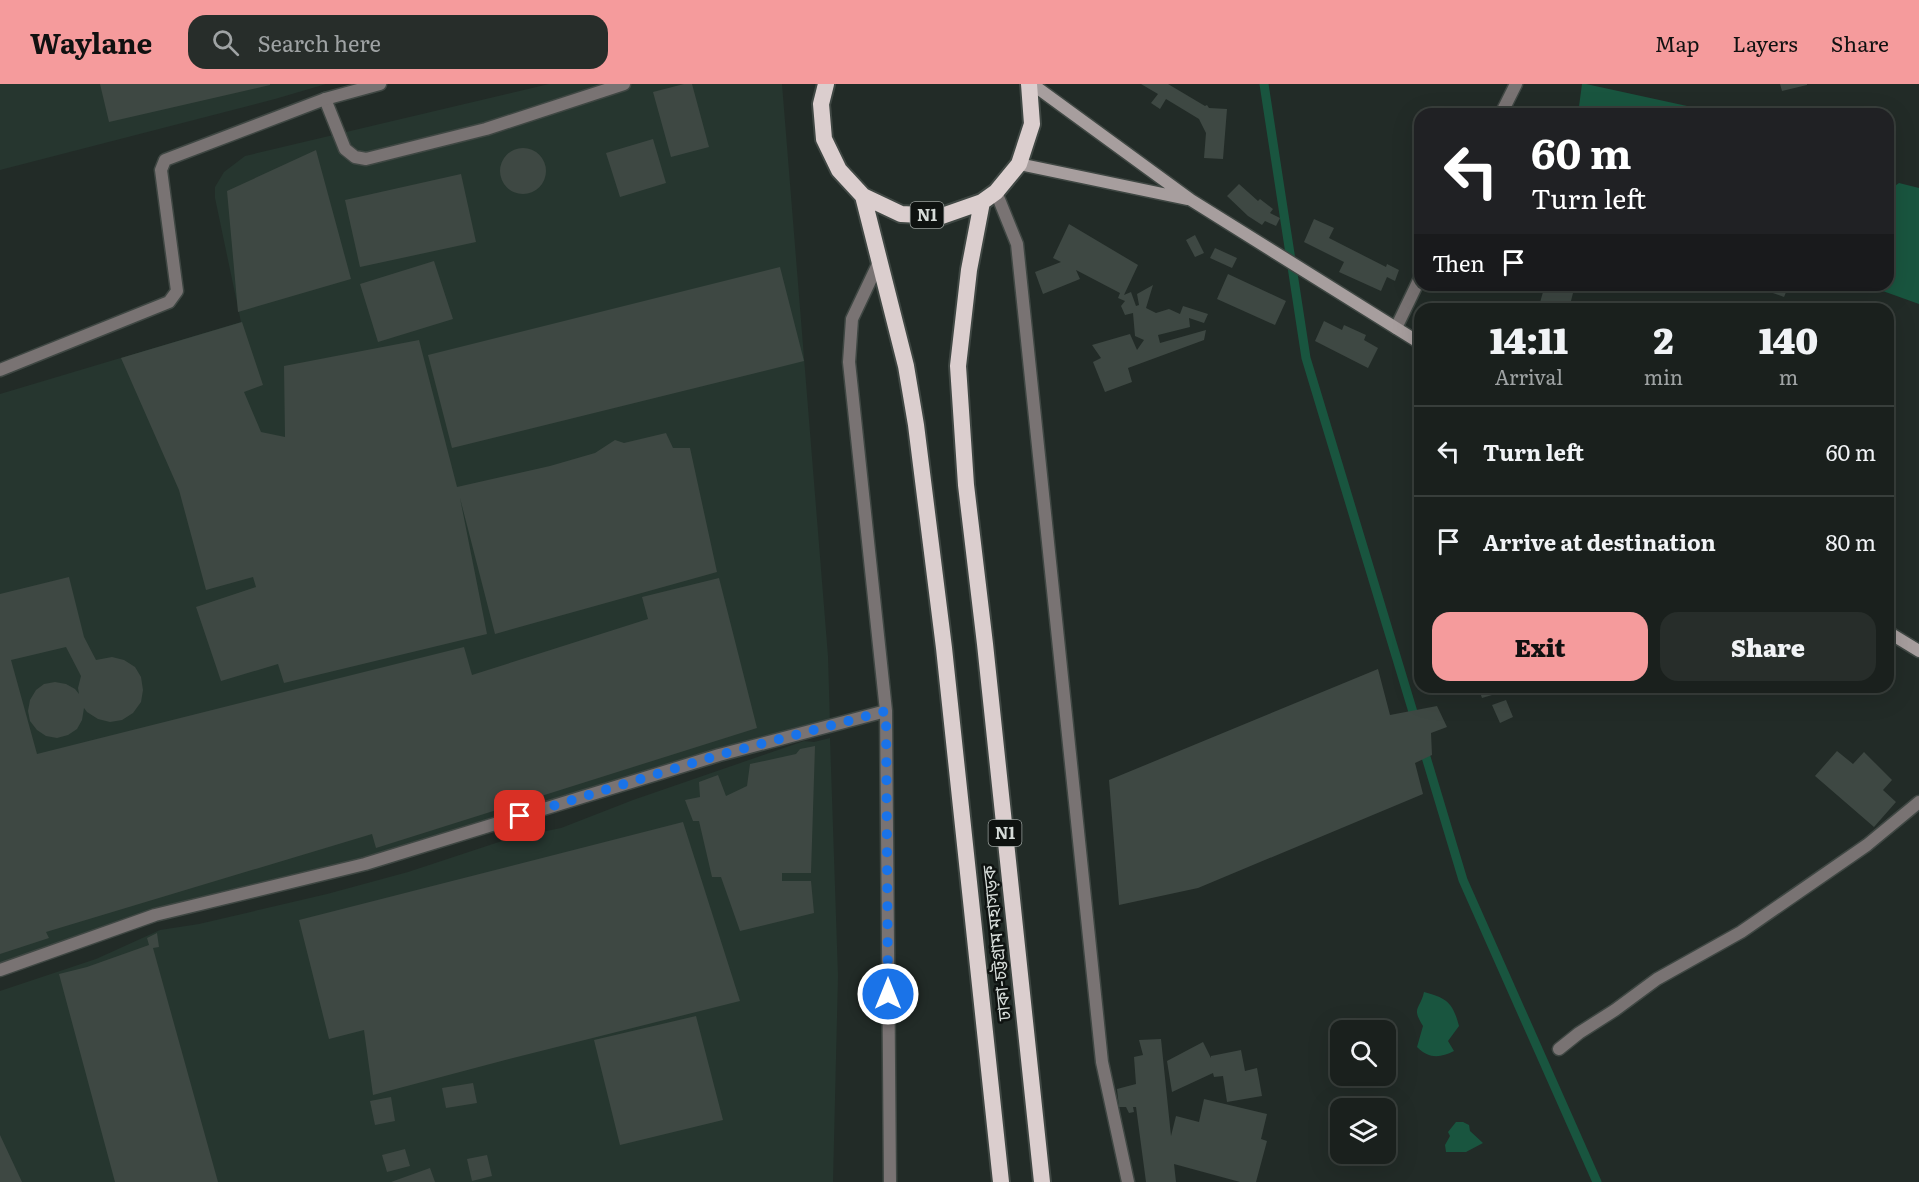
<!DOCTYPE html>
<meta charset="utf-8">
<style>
:root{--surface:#1a201d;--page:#272d2a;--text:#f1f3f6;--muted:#9fa3a4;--line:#383e3b;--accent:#f59b9c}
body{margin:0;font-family:Literata,"Noto Sans Bengali",serif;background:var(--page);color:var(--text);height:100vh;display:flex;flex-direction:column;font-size:22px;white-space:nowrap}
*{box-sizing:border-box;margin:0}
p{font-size:20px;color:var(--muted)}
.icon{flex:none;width:33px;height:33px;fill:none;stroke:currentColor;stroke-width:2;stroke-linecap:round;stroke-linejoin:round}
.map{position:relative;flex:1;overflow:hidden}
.panel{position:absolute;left:1414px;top:219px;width:480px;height:390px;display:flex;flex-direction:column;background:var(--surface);border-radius:18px;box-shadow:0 6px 24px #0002,0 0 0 2px var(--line)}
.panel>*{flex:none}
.top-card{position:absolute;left:1414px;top:24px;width:480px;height:183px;border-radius:18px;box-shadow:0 6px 24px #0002,0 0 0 2px var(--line);background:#202124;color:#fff;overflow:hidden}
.fabs{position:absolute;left:1330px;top:936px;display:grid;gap:12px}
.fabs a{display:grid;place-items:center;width:66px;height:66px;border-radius:12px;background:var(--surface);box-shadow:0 6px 24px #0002,0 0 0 2px var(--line);font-size:30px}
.pin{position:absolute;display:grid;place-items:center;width:51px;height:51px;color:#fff;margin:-26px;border-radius:12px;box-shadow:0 3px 9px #0006}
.me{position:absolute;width:66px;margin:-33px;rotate:0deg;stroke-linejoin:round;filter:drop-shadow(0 0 4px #0008)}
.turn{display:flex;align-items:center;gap:21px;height:126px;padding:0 18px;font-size:27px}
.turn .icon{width:78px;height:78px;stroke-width:2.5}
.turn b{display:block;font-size:42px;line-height:51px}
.then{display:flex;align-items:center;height:57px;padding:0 18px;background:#0003;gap:12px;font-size:22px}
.eta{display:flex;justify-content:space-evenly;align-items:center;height:102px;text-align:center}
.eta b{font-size:36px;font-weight:800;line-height:42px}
.button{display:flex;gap:12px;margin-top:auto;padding:12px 18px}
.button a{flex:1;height:69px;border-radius:18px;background:var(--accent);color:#111;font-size:24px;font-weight:800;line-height:69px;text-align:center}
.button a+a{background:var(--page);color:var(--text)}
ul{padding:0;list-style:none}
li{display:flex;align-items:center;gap:18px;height:90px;padding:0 18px;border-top:2px solid var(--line)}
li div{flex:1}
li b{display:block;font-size:22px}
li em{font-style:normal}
header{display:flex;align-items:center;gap:36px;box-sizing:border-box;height:84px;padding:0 30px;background:var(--accent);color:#111}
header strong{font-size:28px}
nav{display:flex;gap:33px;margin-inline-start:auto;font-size:21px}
.search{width:420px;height:54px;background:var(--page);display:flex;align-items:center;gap:15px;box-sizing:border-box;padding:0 21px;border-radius:18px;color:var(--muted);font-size:22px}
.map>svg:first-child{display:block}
.built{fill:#26362f}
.water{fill:#19553f}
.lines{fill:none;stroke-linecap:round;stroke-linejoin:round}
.stream{stroke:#19553f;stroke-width:9}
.building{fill:#3e4843}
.service-casing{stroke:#3f4743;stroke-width:15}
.minor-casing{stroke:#3f4743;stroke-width:15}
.secondary-casing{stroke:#3f4743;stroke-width:15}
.trunk-casing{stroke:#3f4743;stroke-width:20}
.service{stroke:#797373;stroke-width:12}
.minor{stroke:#797373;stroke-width:12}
.secondary{stroke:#a79e9e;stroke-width:12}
.trunk{stroke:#dbcece;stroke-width:16}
.route{stroke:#1a73e8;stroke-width:10;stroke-dasharray:0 18}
.labels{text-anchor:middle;stroke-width:5;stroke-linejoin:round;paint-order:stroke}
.shield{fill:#0e1210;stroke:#999f9c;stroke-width:1.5}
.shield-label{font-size:16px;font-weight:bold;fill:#d5dbd8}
.street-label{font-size:18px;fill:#d5dbd8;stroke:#0e1210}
</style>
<header>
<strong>Waylane</strong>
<div class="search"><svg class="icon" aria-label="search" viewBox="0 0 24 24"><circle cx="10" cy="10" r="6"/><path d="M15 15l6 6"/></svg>Search here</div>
<nav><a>Map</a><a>Layers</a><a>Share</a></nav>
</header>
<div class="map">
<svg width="1919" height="1098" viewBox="0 0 1919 1098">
<rect width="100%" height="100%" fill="#222b27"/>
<path class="built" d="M 0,0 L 326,0 L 275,15 L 0,86 Z
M 549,0 L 782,0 L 828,572 L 830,640 L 495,741 L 228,813 L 0,892 L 0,310 L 241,238 L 215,114 L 215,103 L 224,88 L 245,72 Z
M 830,654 L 838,892 L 833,1098 L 0,1098 L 0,907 L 96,875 L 160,846 L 199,840 L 327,810 L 408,788 L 508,755 L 561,744 L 633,716 L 804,657 L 814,658 Z"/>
<path class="water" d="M 1582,0 L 1586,0 L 1710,27 L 1709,30 L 1578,30 Z
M 1899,99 L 1919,104 L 1919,220 L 1866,201 L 1888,201 L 1889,106 Z
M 1424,908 C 1447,914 1453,919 1459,942 L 1448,957 L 1454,967 C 1440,974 1429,975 1417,963 L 1423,942 C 1411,923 1420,926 1424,908 Z
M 1456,1038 L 1463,1038 L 1469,1041 L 1470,1047 L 1483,1059 L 1466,1068 L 1446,1068 L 1445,1061 L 1450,1052 L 1448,1048 Z"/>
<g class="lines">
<path class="stream" d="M 1264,0 L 1306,274 L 1416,638
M 1423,663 L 1463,796 L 1597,1098"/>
</g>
<path class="building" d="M 100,0 L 270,0 L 270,1 L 109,38 Z
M 684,0 L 692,0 L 709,63 L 671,73 L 653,8 Z
M 1141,0 L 1168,0 L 1205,22 L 1207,21 L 1209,24 L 1227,25 L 1223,75 L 1204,74 L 1206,49 L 1199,35 L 1166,15 L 1160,25 L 1151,19 L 1158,10 Z
M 1780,0 L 1807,0 L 1807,1 L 1782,7 Z
M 653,55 L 666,99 L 620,113 L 606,69 Z
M500 87a23 23 0 1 1 46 0a23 23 0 1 1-46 0Z
M 316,66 L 351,195 L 238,228 L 227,107 Z
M 461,90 L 476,158 L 360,183 L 345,116 Z
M 1239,100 L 1258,117 L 1260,115 L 1273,125 L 1270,129 L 1280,134 L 1276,142 L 1265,137 L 1262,141 L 1248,132 L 1227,112 Z
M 1314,135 L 1334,144 L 1329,154 L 1386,183 L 1387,180 L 1399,186 L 1395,197 L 1387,193 L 1381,207 L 1339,188 L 1344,178 L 1304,158 Z
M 1069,140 L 1138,181 L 1124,211 L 1131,208 L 1136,222 L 1139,221 L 1137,210 L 1153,201 L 1146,224 L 1156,229 L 1169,225 L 1180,230 L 1183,222 L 1208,230 L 1204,239 L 1189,234 L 1190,243 L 1158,251 L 1160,259 L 1206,246 L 1204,256 L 1128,284 L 1132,298 L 1105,308 L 1093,278 L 1101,274 L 1092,261 L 1130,250 L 1137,266 L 1144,256 L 1135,252 L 1133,229 L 1125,231 L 1121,222 L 1125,217 L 1118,214 L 1120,209 L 1076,186 L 1080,195 L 1043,210 L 1035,188 L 1061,178 L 1053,174 Z
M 1195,151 L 1204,169 L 1195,173 L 1186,156 Z
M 1215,164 L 1237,174 L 1232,184 L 1210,174 Z
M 434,177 L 453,235 L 378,258 L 360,200 Z
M 780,183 L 804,277 L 452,364 L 428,271 Z
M 1228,190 L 1286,217 L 1275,241 L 1217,215 Z
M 1545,201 L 1575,201 L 1569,225 L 1550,225 L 1539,222 Z
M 1773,201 L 1789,201 L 1784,213 L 1770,208 Z
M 1324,237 L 1342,246 L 1344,241 L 1366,251 L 1364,256 L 1378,264 L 1368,284 L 1315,257 Z
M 242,238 L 263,301 L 244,308 L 261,348 L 285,353 L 284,282 L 419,256 L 457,403 L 550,382 L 595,369 L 615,356 L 624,359 L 666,349 L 673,364 L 690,364 L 717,488 L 495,550 L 460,414 L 487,550 L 284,599 L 278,580 L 221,597 L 196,523 L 256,503 L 253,493 L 206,506 L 179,406 L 121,274 Z
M 69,493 L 84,553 L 96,576 L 112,573 L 124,576 L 135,583 L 141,593 L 143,606 L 141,618 L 133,629 L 122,636 L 110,638 L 98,635 L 87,628 L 84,624 L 82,636 L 77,645 L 68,651 L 57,654 L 46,652 L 37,646 L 30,637 L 28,627 L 30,616 L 36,606 L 44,600 L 55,598 L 66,600 L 75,605 L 79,610 L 78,604 L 81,592 L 66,563 L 11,576 L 37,670 L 464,563 L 472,591 L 648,535 L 642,513 L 719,494 L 757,644 L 376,764 L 372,750 L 46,848 L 49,854 L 0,870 L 0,510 Z
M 1378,585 L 1390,631 L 1437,622 L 1447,643 L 1431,649 L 1432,671 L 1415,679 L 1423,710 L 1198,804 L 1119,821 L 1109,696 Z
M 1478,603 L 1511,603 L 1512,605 L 1482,614 Z
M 1506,616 L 1513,633 L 1500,639 L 1492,621 Z
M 815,662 L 811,789 L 782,789 L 782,797 L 811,797 L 814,829 L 740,847 L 721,793 L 712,793 L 699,737 L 693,737 L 685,716 L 700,713 L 699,698 L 718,691 L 726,712 L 747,702 L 750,680 L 796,670 L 800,665 Z
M 1837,667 L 1853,680 L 1864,668 L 1892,696 L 1883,706 L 1896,718 L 1874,743 L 1815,692 Z
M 683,738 L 740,917 L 509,975 L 373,1011 L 364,946 L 329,955 L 299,836 Z
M 157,849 L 159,863 L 153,864 L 218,1098 L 115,1098 L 59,890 L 87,883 L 149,861 L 147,854 Z
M 696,932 L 723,1036 L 620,1061 L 594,956 Z
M 1161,955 L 1171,1052 L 1176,1032 L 1199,1038 L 1204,1015 L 1267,1030 L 1261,1055 L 1267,1057 L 1256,1098 L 1240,1098 L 1174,1080 L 1176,1098 L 1146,1098 L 1136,1023 L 1133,1023 L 1134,1028 L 1129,1029 L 1126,1023 L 1119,1023 L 1117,1005 L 1136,1000 L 1134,973 L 1143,971 L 1139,956 Z
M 1203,958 L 1211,974 L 1211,972 L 1241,966 L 1245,987 L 1257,984 L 1262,1012 L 1227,1018 L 1223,992 L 1214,993 L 1213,989 L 1172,1008 L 1167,977 Z
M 473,999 L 477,1019 L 446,1024 L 442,1004 Z
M 391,1013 L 395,1037 L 375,1041 L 370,1017 Z
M 0,1051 L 22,1098 L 0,1098 Z
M 405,1065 L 410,1082 L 387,1088 L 382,1071 Z
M 487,1071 L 492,1092 L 472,1097 L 467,1075 Z
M 430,1084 L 435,1098 L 391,1098 Z"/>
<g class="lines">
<defs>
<path id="service" d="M 325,15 L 345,65 L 355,73 L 366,75 L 486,45 L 624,0"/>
<path id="minor" d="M 1501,30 L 1516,0
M 996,108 L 1017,160 L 1102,978 L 1128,1098
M 879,178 L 852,235 L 849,278 L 886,627 L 890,1098
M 1396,244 L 1420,194
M 0,286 L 169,218 L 177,207 L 161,86 L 165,76 L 325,15 L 380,0
M 0,886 L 155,831 L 365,780 L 719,671 L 886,627
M 1559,965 L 1579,949 L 1615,926 L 1657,895 L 1741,848 L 1867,761 L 1919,718"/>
<path id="secondary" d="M 1032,0 L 1191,116 L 1420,259
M 1019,80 L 1187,115
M 1888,548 L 1919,567"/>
<path id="trunk" d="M 826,0 L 821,20 L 824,55 L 839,86 L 863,112 L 901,130 L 942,132 L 982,118 L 996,108 L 1019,80 L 1032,40 L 1029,0
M 863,112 L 906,282 L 916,341 L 944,564 L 1001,1098
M 982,118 L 969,186 L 958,282 L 966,401 L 985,560 L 1042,1098"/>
</defs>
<use href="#service" class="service-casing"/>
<use href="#minor" class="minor-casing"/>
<use href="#secondary" class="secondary-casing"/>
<use href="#trunk" class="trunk-casing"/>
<use href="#service" class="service"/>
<use href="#minor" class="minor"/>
<use href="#secondary" class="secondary"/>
<use href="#trunk" class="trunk"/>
</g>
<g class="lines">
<path class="route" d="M 520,732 L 719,671 L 886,627 L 888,910"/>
</g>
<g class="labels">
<g class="shield">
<rect x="910.5" y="118" width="33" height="26" rx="4.5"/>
<rect x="988.5" y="736" width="33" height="26" rx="4.5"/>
</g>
<g class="shield-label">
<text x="927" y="137">N1</text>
<text x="1005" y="755">N1</text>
</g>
<g class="street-label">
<text transform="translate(997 859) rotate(-96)" y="6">ঢাকা-চট্টগ্রাম মহাসড়ক</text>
</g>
</g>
</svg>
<div class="fabs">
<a><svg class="icon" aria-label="search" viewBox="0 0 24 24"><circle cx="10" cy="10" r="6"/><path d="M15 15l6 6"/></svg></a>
<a><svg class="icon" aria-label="layers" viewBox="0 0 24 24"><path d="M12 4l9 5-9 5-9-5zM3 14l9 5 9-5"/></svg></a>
</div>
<div class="pin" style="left:520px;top:732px;background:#d93025"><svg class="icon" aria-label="arrive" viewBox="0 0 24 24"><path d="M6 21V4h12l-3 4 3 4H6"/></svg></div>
<svg class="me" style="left:888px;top:910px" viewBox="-20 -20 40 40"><circle r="17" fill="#1a73e8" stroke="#fff" stroke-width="3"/><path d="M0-11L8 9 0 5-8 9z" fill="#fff"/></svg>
<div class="top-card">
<div class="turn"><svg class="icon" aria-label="left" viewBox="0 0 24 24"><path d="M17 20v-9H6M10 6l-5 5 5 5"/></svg><div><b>60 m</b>Turn left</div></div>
<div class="then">Then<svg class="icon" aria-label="arrive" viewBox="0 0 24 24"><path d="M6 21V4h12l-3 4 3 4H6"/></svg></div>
</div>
<section class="panel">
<div class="eta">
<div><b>14:11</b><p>Arrival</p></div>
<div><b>2</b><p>min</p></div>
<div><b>140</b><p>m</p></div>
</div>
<ul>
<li><svg class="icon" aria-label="left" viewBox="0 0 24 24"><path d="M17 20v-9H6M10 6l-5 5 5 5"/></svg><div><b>Turn left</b></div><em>60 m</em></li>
<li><svg class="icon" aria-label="arrive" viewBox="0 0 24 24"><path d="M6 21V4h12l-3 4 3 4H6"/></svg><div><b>Arrive at destination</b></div><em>80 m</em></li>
</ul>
<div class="button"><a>Exit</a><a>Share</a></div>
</section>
</div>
